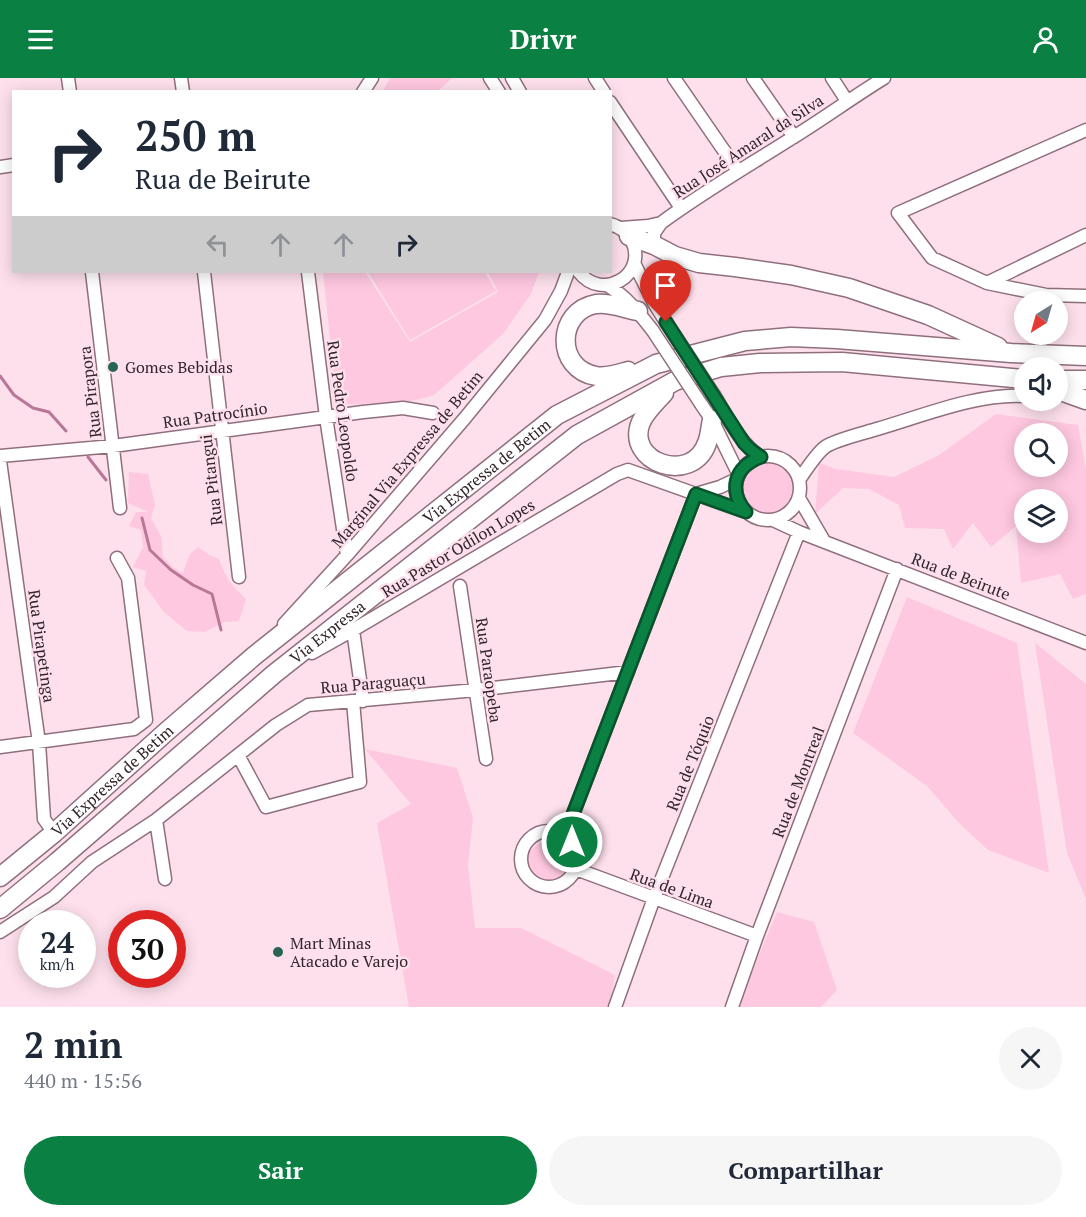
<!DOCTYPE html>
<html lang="pt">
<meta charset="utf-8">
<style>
:root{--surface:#fff;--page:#f6f6f7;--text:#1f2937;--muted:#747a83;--accent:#0b8043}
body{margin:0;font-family:"PT Serif",serif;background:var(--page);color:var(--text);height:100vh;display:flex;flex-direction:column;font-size:22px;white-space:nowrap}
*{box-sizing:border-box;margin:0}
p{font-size:20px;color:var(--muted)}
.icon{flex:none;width:33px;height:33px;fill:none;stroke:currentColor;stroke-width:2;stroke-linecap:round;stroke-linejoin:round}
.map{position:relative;height:929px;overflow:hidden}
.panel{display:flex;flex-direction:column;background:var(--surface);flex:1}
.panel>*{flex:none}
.guide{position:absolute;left:12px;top:12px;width:600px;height:183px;border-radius:0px;box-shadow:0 3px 15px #0003;background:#fff;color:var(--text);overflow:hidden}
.needle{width:39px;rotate:217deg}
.buttons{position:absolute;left:1014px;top:213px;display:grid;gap:12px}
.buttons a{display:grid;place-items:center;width:54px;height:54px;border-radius:50%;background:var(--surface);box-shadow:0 3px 15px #0003;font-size:30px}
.speed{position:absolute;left:18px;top:832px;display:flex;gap:12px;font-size:30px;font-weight:700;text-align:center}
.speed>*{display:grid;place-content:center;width:78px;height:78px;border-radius:50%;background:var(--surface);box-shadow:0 3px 15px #0003;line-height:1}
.speed small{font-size:15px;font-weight:400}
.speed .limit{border:9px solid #d22;background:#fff;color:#111}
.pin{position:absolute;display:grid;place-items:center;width:51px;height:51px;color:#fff;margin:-62px -26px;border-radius:50% 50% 50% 0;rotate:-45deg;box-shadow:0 0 6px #0007}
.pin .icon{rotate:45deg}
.me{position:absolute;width:66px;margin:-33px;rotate:0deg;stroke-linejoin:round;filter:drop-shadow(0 0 4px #0008)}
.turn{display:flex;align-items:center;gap:21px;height:126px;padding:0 24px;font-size:27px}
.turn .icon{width:78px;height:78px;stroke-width:2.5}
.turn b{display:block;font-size:42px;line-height:51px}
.lanes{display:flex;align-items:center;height:57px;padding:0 24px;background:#0003;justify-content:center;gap:30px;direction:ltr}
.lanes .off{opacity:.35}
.round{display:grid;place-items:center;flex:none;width:63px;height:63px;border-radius:32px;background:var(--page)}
.overview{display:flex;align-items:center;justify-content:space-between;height:102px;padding:0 24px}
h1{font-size:36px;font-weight:700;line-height:45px}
.button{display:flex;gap:12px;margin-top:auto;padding:12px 24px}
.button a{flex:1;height:69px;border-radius:36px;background:var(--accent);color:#fff;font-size:24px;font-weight:700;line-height:69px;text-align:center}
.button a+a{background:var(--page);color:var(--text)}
header{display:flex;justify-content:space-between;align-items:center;height:78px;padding:0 24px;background:var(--accent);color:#fff;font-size:27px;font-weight:700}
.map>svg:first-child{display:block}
.green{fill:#fec8e0;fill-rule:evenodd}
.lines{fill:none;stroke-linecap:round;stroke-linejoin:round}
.stream{stroke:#b97696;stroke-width:3}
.minor-casing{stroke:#8f6f7d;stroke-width:15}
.highway-casing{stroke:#8f6f7d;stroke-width:21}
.minor{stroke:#fff;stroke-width:12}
.highway{stroke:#fff;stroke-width:18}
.minor-bridge-casing{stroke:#8f6f7d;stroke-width:15;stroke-linecap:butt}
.minor-bridge{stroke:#fff;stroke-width:12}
.route-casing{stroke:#07532c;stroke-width:15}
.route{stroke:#0b8043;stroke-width:10}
.poi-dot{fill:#266552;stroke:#fde0ec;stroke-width:2}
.labels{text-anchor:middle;stroke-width:5;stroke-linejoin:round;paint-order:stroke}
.street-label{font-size:16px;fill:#32252b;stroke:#fde0ec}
.poi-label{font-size:16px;fill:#32252b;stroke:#fde0ec;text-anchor:start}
</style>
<header><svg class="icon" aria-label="menu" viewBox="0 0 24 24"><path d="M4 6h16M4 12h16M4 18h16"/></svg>Drivr<svg class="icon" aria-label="person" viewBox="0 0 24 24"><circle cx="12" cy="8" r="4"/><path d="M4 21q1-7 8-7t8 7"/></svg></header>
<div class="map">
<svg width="1086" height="929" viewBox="0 0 1086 929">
<rect width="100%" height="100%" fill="#fde0ec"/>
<path class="green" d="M 390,0 L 452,0 L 438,13 L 383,13 Z
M 323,194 L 365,194 L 410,264 L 498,214 L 488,194 L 539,194 L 531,216 L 503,256 L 434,317 L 412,323 L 337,327 Z
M 368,194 L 485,194 L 496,213 L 410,262 Z
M 996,336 L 1078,347 L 1086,392 L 1086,516 L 1073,521 L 1060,496 L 1021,505 L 1016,448 L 991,469 L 973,445 L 953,471 L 944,451 L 905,450 L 899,427 L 869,411 L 843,410 L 815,436 L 819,385 L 836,391 L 894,399 L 939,377 ZM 1024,356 L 1058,356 L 1058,388 L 1024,388 ZM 1024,422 L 1058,422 L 1058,454 L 1024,454 Z
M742 410a26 26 0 1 1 52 0a26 26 0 1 1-52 0Z
M 129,394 L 148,396 L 155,427 L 151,440 L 161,458 L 163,479 L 174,490 L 183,495 L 190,476 L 198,469 L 209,477 L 219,481 C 226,501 231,506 246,521 L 239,543 L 224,544 L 205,554 L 187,553 L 164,534 L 144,507 L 146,493 L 133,489 L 143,469 L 141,452 L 129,448 L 136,434 L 148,434 L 128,425 Z
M 907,519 L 1017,565 L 1049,795 L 988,772 L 960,746 L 927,708 L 853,655 Z
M 1035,565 L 1086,606 L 1086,821 L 1067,775 Z
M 365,671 L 457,690 L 473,740 L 468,787 L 475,850 L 521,850 L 615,897 L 610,929 L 409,929 L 377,745 L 411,726 Z
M 543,762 L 557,762 L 569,772 L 569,790 C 553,807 547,809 529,794 L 528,774 Z
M 777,834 L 814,844 L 837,912 L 821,929 L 737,929 Z"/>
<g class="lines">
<path class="stream" d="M 0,298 L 14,317 L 33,330 L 49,334 L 66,353
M 88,379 L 106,402
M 142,440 L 150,472 L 171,492 L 193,507 L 212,516 L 221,552"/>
<defs>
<path id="minor" d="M 68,0 L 70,14
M 181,0 L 183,14
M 490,0 L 499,14
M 512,0 L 520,14
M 595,0 L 604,14
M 674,0 L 738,93
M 753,0 L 794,59
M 832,0 L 847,23
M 363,14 L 372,0
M 610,24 L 681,130
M 1086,52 L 898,135 L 932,180 L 987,205 L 1046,217 L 1086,218
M 0,89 L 14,87
M 621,150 L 648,148 L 661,145
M 654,167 L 654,155 L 661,145 C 703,114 748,88 792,60 C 823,41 853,19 884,0
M 634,185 L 654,225 L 666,244
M 92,194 L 120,430
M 204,194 L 239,499
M 308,194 L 326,339 L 347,477
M 579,194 C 602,224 648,197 632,163 C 628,154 620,149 610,146
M 987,205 L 1086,157
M 607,207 C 627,219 639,235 653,253
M 714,317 C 727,338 740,366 761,379
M 701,326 L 712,342 L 739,397
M736 410a32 32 0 1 1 64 0a32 32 0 1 1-64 0Z
M 0,378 L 113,368 L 363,334 L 403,330 L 433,335
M 0,383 L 39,665 L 44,741 L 54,755
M 799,402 C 805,393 817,375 825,369 C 834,362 864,355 877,351 C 922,338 978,315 1024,318
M 696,416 L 720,409 L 737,401
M 799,420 L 824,463
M 773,442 L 799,454 L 1086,565
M 460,508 L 486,681
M 284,546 L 347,477 L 465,340 L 545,242 L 561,213 L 568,194
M 353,552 L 363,623
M 312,575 L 353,552 L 617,396 L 628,392 L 746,434
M 0,669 L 134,651 L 146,642 L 128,500 L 117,480
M 238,677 L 266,729 L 360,704 L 353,623
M 156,742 L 165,801
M521 781a28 28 0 1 1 56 0a28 28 0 1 1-56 0Z
M 565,757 L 696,416
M 576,791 L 757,858
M 0,854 L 54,819 L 92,784 L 156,742 L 276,647 L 308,627 L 476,612 L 628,594
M 615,929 L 654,820 L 799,454
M 732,929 L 757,858 L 897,491"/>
<g id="highway">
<path d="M 629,158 L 654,167 L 675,178 L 699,185 L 735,189 L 791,197 L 849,210 L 928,237 L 998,269"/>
<path d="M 628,293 C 618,296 607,300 596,298 C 555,291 556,233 596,226 C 610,224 625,231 638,233"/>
<path d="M 1058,302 L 1086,302"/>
<path d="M 1058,312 L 1086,322"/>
<path d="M 664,315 C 656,324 646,333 641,344 C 624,384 692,408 707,365 C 710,358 710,350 712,342"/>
<path id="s1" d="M 0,799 L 54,755 L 166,654 L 254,578 L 557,337 L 656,286 L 745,263 L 791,259 L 837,261 L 1011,275 L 1086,278"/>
<path id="s2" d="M 0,831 L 57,784 L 274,596 L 577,357 L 675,303 L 721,289 L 760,285 L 842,284 L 1024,301"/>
</g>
</defs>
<use href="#minor" class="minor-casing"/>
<use href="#highway" class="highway-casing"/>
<use href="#minor" class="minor"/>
<use href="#highway" class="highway"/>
<defs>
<path id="minor-bridge" d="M 666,244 L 714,317
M 653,253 L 701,326"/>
</defs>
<use href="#minor-bridge" class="minor-bridge-casing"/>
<use href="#minor-bridge" class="minor-bridge"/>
</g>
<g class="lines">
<defs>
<path id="route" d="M 572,764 L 565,757 L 696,416 L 746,434 C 728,412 734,389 761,379 L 751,372 L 744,365 L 666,244"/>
</defs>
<use href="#route" class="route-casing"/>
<use href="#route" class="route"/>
</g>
<g class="poi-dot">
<circle cx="113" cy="289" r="6"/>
<circle cx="278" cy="874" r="6"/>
</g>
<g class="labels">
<g class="street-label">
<text transform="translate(748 68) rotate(-33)" y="6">Rua José Amaral da Silva</text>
<text transform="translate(90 314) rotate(-97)" y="6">Rua Pirapora</text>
<text transform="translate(343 333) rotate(82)" y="6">Rua Pedro Leopoldo</text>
<text transform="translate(215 337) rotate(-8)" y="6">Rua Patrocínio</text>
<text transform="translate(407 381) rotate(-50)" y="6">Marginal Via Expressa de Betim</text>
<text dy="6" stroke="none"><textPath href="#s1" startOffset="634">Via Expressa de Betim</textPath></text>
<text transform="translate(211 402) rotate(-97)" y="6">Rua Pitangui</text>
<text transform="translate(458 470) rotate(-31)" y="6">Rua Pastor Odilon Lopes</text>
<text transform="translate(961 498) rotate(21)" y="6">Rua de Beirute</text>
<text dy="6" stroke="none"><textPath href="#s2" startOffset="429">Via Expressa</textPath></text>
<text transform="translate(42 568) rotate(82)" y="6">Rua Pirapetinga</text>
<text transform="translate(489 592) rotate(82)" y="6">Rua Paraopeba</text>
<text transform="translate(373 605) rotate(-5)" y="6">Rua Paraguaçu</text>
<text transform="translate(690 685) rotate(-68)" y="6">Rua de Tóquio</text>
<text dy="6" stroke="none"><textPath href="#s1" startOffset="148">Via Expressa de Betim</textPath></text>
<text transform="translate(798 704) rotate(-69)" y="6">Rua de Montreal</text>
<text transform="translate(672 810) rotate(20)" y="6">Rua de Lima</text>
</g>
<g class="poi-label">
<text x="125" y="295">Gomes Bebidas</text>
<text x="290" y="871">Mart Minas<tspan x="290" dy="18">Atacado e Varejo</tspan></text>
</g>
</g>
</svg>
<div class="buttons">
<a><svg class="needle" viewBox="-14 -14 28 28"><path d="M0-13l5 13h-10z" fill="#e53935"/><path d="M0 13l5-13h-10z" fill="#747a83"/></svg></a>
<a><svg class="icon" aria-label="sound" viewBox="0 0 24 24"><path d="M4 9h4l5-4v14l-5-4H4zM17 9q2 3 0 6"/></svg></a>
<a><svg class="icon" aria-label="search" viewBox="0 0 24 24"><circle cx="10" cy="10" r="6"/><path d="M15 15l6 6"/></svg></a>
<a><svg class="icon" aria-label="layers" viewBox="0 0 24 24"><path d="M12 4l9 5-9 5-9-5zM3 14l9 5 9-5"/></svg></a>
</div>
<div class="speed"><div>24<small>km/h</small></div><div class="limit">30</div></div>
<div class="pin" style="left:666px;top:244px;background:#d93025"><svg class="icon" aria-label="arrive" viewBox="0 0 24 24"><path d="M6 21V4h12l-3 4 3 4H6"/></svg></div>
<svg class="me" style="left:572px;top:764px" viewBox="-20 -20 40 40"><circle r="17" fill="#0b8043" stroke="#fff" stroke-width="3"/><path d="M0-11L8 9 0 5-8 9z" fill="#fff"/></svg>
<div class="guide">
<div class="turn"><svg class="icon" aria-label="right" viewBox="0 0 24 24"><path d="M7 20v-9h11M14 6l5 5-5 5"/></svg><div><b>250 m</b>Rua de Beirute</div></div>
<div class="lanes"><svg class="icon off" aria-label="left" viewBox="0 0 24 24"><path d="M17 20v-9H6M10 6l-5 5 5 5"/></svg><svg class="icon off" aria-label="ahead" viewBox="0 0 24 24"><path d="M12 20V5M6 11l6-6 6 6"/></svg><svg class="icon off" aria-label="ahead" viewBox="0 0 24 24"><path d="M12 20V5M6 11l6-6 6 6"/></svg><svg class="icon" aria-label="right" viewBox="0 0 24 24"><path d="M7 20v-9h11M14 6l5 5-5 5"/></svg></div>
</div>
</div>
<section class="panel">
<div class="overview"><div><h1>2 min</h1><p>440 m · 15:56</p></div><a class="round"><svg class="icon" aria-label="close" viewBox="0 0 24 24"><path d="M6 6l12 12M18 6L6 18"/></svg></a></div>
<div class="button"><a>Sair</a><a>Compartilhar</a></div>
</section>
